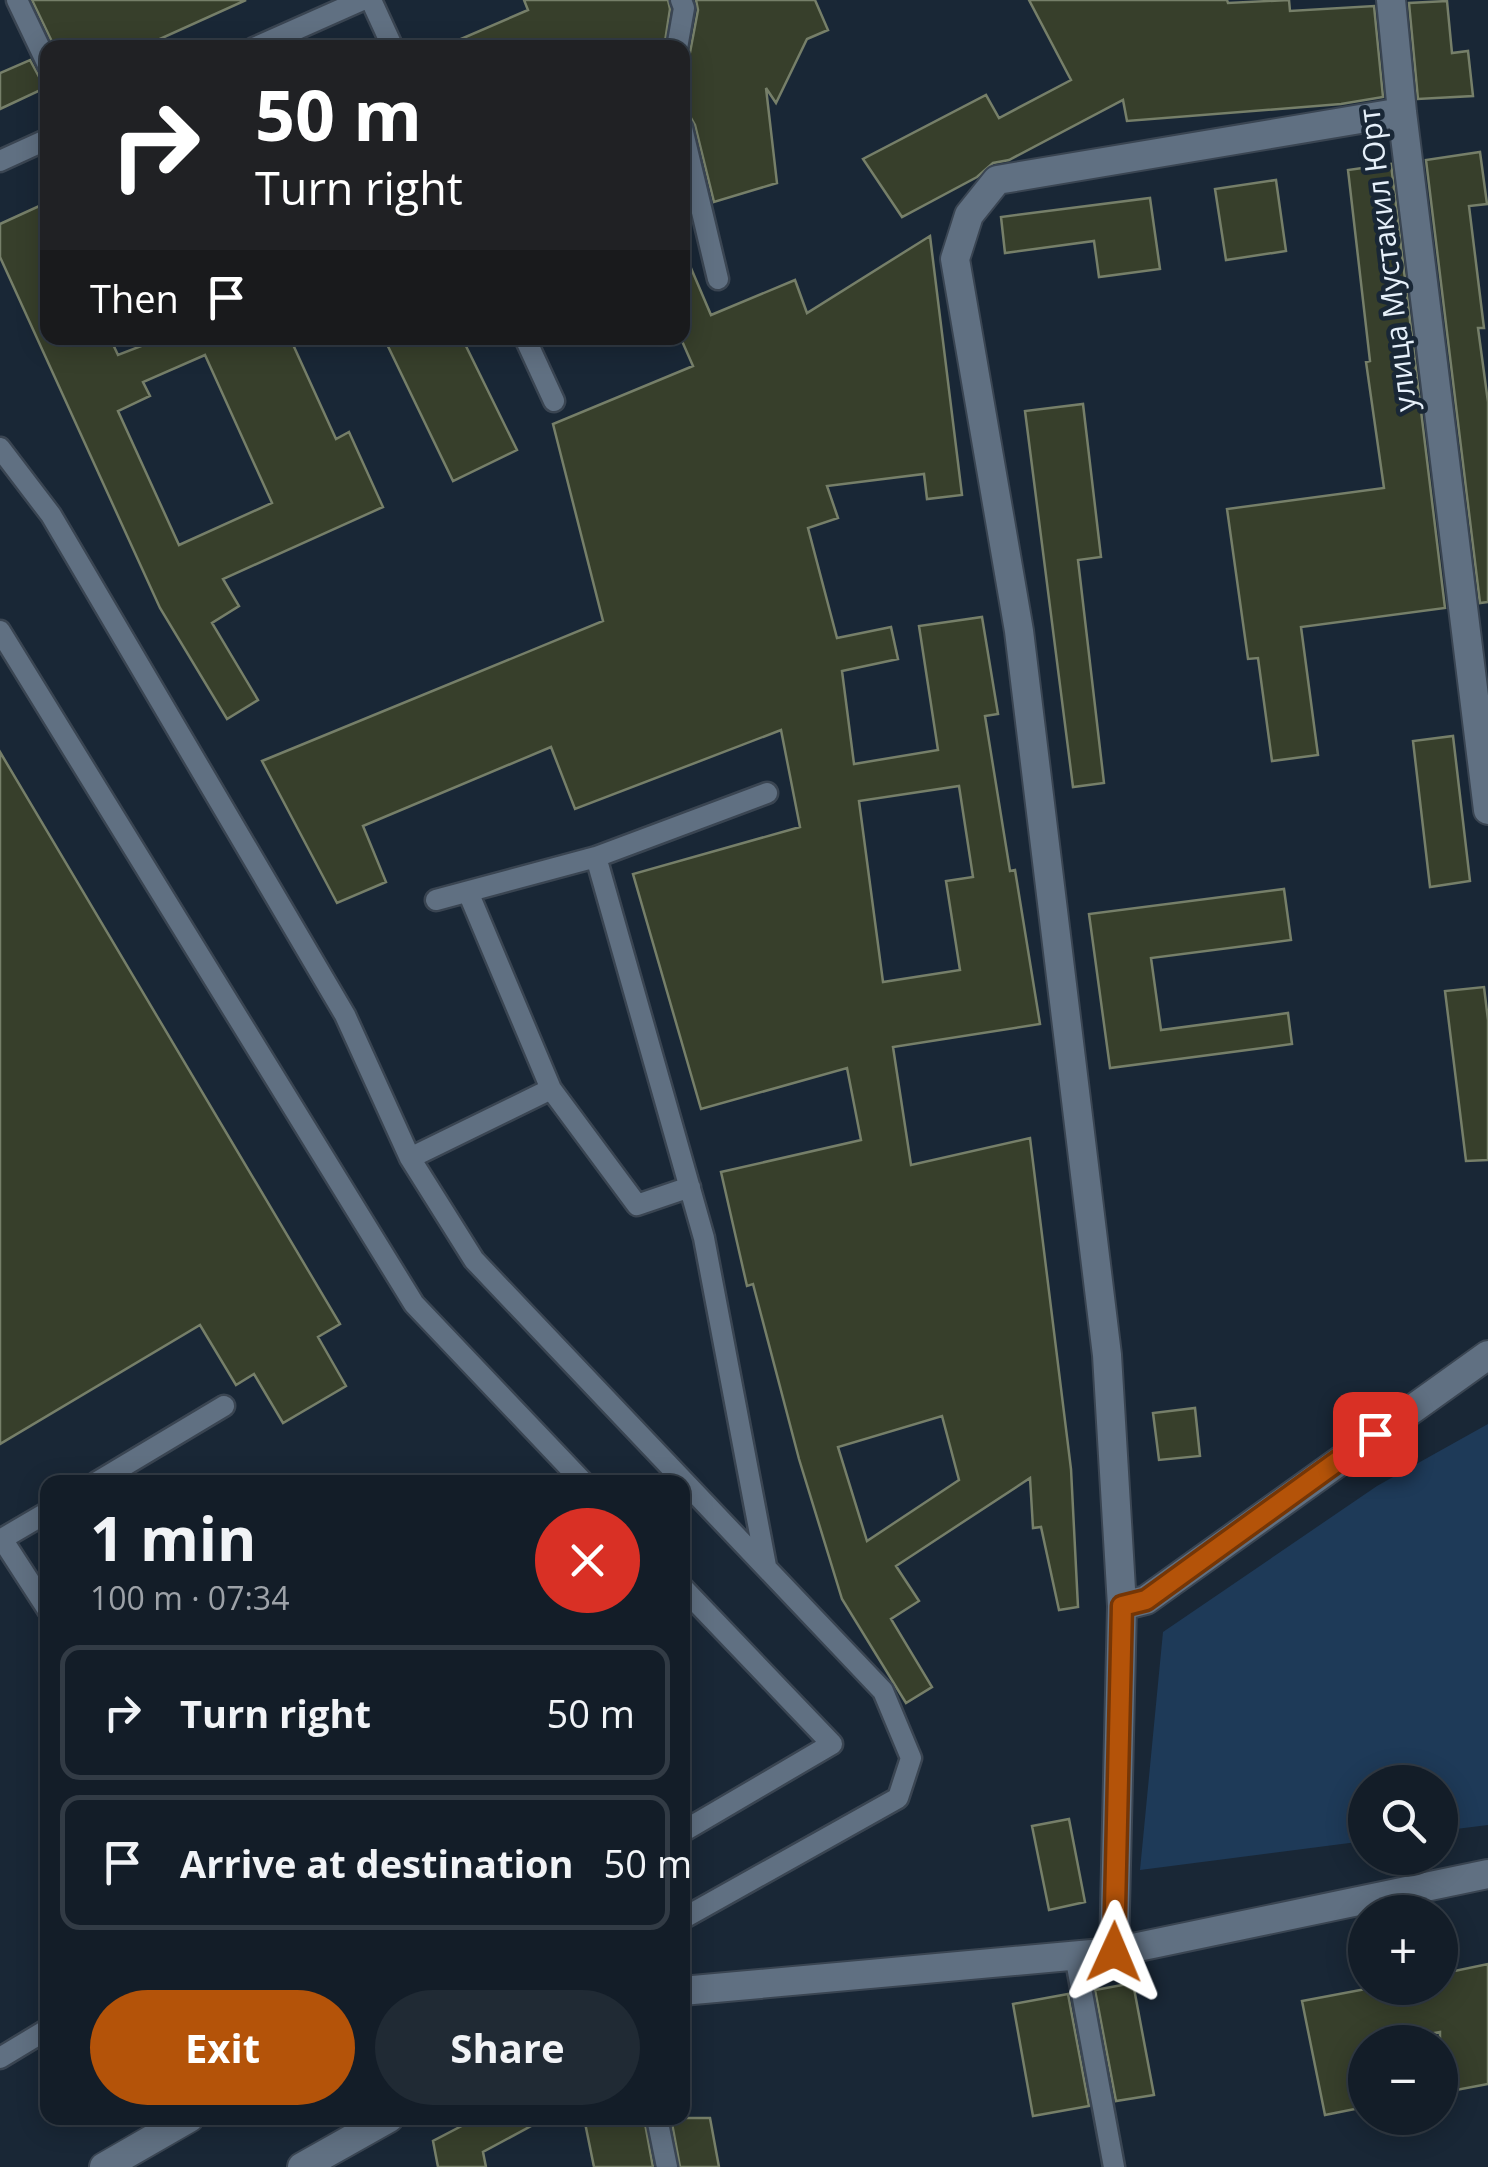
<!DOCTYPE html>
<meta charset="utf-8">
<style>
:root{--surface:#131d28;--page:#202a34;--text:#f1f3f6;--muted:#9da2a8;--line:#323b45;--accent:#b45309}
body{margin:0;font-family:"Open Sans",sans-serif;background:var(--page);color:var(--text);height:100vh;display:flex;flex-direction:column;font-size:38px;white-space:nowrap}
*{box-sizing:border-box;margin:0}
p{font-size:32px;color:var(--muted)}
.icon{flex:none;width:55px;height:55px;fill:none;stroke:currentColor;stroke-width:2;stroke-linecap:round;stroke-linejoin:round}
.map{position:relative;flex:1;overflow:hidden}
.sheet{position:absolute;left:40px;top:1475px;width:650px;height:650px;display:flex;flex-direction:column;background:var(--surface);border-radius:20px;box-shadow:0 5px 25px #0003,0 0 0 2px var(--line)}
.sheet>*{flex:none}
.banner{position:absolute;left:40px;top:40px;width:650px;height:305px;border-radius:20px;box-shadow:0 5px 25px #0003,0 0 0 2px var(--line);background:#202124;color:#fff;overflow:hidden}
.controls{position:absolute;left:1348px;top:1765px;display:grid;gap:20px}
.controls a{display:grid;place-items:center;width:110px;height:110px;border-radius:50%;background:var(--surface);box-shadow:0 5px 25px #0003,0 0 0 2px var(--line);font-size:50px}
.pin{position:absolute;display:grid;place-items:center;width:85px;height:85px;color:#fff;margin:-42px;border-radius:20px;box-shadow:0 5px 15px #0006}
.me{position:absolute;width:110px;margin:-55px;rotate:1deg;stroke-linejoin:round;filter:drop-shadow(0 0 8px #0008)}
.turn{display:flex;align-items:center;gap:35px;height:210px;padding:0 50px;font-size:45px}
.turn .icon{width:130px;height:130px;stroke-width:2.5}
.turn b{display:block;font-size:70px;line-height:85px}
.then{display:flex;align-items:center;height:95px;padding:0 50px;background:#0003;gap:20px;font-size:38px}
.round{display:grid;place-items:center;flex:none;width:105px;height:105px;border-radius:52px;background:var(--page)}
.head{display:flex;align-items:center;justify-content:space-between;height:170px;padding:0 50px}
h1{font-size:60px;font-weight:700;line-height:75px}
.button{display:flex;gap:20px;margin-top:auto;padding:20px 50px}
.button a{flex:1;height:115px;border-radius:60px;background:var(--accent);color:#fff;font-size:40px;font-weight:700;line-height:115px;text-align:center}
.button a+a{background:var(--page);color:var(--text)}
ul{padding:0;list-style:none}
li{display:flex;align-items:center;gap:30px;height:135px;margin:0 20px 15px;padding:0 30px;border:5px solid var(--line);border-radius:20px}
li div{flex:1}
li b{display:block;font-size:38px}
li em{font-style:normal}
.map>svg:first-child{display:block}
.green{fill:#1e3a58}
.building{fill:#373f2b;stroke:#767f69;stroke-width:2.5;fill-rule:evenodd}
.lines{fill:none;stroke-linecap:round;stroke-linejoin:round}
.service-casing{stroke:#3a4552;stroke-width:25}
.minor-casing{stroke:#3a4552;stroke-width:32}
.service{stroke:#607082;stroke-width:20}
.minor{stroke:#607082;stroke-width:28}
.route-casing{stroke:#753606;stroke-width:25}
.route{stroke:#b45309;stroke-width:18}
.labels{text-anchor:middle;stroke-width:9;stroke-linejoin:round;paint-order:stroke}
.street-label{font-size:30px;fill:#e6f0fa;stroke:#192736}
</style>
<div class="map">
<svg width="1488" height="2167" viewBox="0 0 1488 2167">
<rect width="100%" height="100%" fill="#192736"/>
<path class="green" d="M 1488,1424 L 1488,1825 L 1440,1831 L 1440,1782 L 1365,1782 L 1365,1841 L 1140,1870 L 1163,1632 L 1377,1486 Z"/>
<path class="building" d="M 32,0 L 246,0 L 140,48 L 55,48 Z
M 524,0 L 668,0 L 670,9 L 664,48 L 440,48 L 528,10 Z
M 696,0 L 815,0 L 828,30 L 807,39 L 776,103 L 766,88 L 777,183 L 714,202 L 695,125 L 691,118 L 682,115 L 682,95 L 698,10 Z
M 1029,0 L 1227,0 L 1228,3 L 1289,0 L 1290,11 L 1374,6 L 1383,97 L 1341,104 L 1127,121 L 1123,100 L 1009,160 L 993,163 L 977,177 L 902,217 L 863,159 L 986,95 L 999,118 L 1071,80 Z
M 1447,1 L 1452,53 L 1468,51 L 1473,96 L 1418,99 L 1409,3 Z
M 30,60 L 45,88 L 0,109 L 0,73 Z
M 1480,152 L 1487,204 L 1469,206 L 1484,328 L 1478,328 L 1488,402 L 1488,602 L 1480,603 L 1426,160 Z
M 1391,164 L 1445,608 L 1301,627 L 1318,755 L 1272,761 L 1258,658 L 1248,659 L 1227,509 L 1384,488 L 1366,362 L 1370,361 L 1348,170 Z
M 1276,180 L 1286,251 L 1226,260 L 1215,189 Z
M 1150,198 L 1160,269 L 1099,277 L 1094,241 L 1005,253 L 1001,217 Z
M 48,202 L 48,338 L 110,338 L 118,355 L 162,338 L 290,338 L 336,439 L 349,432 L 383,507 L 223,579 L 239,606 L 212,623 L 258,700 L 227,719 L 160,608 L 0,257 L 0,224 ZM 205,355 L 272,503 L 179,545 L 118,411 L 150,396 L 143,382 Z
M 930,236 L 962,495 L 927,499 L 924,474 L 827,486 L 838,518 L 808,528 L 837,638 L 891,627 L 898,659 L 842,671 L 854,764 L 938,750 L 919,626 L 982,617 L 998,714 L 985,716 L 1010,871 L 1015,870 L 1040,1024 L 893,1047 L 911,1165 L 1030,1138 L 1071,1469 L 1078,1607 L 1059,1610 L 1041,1527 L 1033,1528 L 1030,1478 L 896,1566 L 919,1601 L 891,1619 L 932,1687 L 906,1703 L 842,1599 L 799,1459 L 753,1284 L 747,1286 L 721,1172 L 861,1140 L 847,1068 L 701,1109 L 633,874 L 800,827 L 781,730 L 575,809 L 551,747 L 363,826 L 386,882 L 337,903 L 262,761 L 603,621 L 553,424 L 693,366 L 682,341 L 682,247 L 711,315 L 795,280 L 807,313 ZM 959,786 L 973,877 L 946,881 L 960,970 L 883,982 L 859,801 ZM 942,1416 L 959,1480 L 867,1541 L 838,1447 Z
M 384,338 L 462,338 L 517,450 L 453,481 Z
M 1083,404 L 1101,557 L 1078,560 L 1104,783 L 1073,787 L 1025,411 Z
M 1453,736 L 1470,881 L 1430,887 L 1413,741 Z
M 0,752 L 340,1324 L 318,1337 L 346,1386 L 283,1423 L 254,1374 L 236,1385 L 200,1325 L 0,1444 Z
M 1284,889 L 1291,940 L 1151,958 L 1161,1030 L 1288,1013 L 1292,1044 L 1110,1068 L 1089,914 Z
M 1484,987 L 1488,1020 L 1488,1160 L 1466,1161 L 1445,991 Z
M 1195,1408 L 1200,1456 L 1159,1460 L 1153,1413 Z
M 1069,1819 L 1085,1902 L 1049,1910 L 1032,1826 Z
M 1488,1964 L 1488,2084 L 1440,2093 L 1440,2032 L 1384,2042 L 1365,2042 L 1365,2107 L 1325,2115 L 1302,2001 L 1371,1988 L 1440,1988 L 1440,1974 Z
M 1133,1983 L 1154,2095 L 1116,2101 L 1095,1990 Z
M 1068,1994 L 1089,2106 L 1033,2116 L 1013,2004 Z
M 477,2118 L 546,2118 L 483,2152 L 486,2167 L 438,2167 L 433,2141 Z
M 584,2118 L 644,2118 L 653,2167 L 594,2167 Z
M 671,2118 L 710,2118 L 719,2167 L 680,2167 Z"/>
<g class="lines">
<defs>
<path id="service" d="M 17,0 L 48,65
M 371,0 L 393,48
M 254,48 L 362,0
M 677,48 L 684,8 L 681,0
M 682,128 L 718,279
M 0,161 L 48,139
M 525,338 L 554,401
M 0,448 L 51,515 L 345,1015 L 410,1158 L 474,1260 L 883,1691 L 911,1758 L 898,1798 L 682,1919
M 0,631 L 414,1304 L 583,1482
M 468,892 L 551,1089 L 637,1205 L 690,1187
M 436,900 L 596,857
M 410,1158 L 551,1089
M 97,1482 L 224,1406
M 2,1539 L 48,1610
M 0,1540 L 48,1512
M 766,1566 L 704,1238 L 596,857 L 767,793
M 682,1587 L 832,1744 L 682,1832
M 1075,1955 L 1114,2167
M 0,2058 L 48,2029
M 657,2118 L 667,2167"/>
<path id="minor" d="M 1391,0 L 1402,112 L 1488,810
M 1122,1606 L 1146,1600 L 1488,1355
M 1114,1952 L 1122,1606 L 1107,1355 L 1019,631 L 955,259 L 969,215 L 997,180 L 1402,112
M 682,1991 L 1114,1952 L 1488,1874
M 104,2167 L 189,2118
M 302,2167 L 389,2118"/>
</defs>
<use href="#service" class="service-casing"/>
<use href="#minor" class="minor-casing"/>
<use href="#service" class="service"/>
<use href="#minor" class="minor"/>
</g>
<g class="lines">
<defs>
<path id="route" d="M 1114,1952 L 1122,1606 L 1146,1600 L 1375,1434"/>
</defs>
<use href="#route" class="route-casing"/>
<use href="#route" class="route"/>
</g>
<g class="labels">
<g class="street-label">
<text transform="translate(1388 260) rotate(-97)" y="10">улица Мустакил Юрт</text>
</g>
</g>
</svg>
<div class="controls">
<a><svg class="icon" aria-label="search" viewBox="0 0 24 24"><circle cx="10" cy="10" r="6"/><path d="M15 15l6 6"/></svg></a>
<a>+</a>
<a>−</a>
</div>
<div class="pin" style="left:1375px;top:1434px;background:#d93025"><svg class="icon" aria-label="arrive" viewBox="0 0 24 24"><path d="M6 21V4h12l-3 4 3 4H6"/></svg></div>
<svg class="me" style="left:1114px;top:1952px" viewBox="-20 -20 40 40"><path d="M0-17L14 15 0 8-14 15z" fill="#b45309" stroke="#fff" stroke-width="4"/></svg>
<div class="banner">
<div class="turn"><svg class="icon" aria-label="right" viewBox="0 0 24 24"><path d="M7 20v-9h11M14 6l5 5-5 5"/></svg><div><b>50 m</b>Turn right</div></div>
<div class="then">Then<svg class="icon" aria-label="arrive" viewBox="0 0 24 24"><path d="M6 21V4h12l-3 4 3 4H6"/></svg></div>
</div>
<section class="sheet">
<div class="head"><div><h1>1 min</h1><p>100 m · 07:34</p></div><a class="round" style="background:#d93025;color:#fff"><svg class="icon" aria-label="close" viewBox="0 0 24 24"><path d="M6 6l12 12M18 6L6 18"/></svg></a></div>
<ul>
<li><svg class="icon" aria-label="right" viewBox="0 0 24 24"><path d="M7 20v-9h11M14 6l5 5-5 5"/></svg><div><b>Turn right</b></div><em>50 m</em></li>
<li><svg class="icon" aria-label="arrive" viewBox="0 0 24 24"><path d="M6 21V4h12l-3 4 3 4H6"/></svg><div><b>Arrive at destination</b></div><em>50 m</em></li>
</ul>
<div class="button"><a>Exit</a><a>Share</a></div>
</section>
</div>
